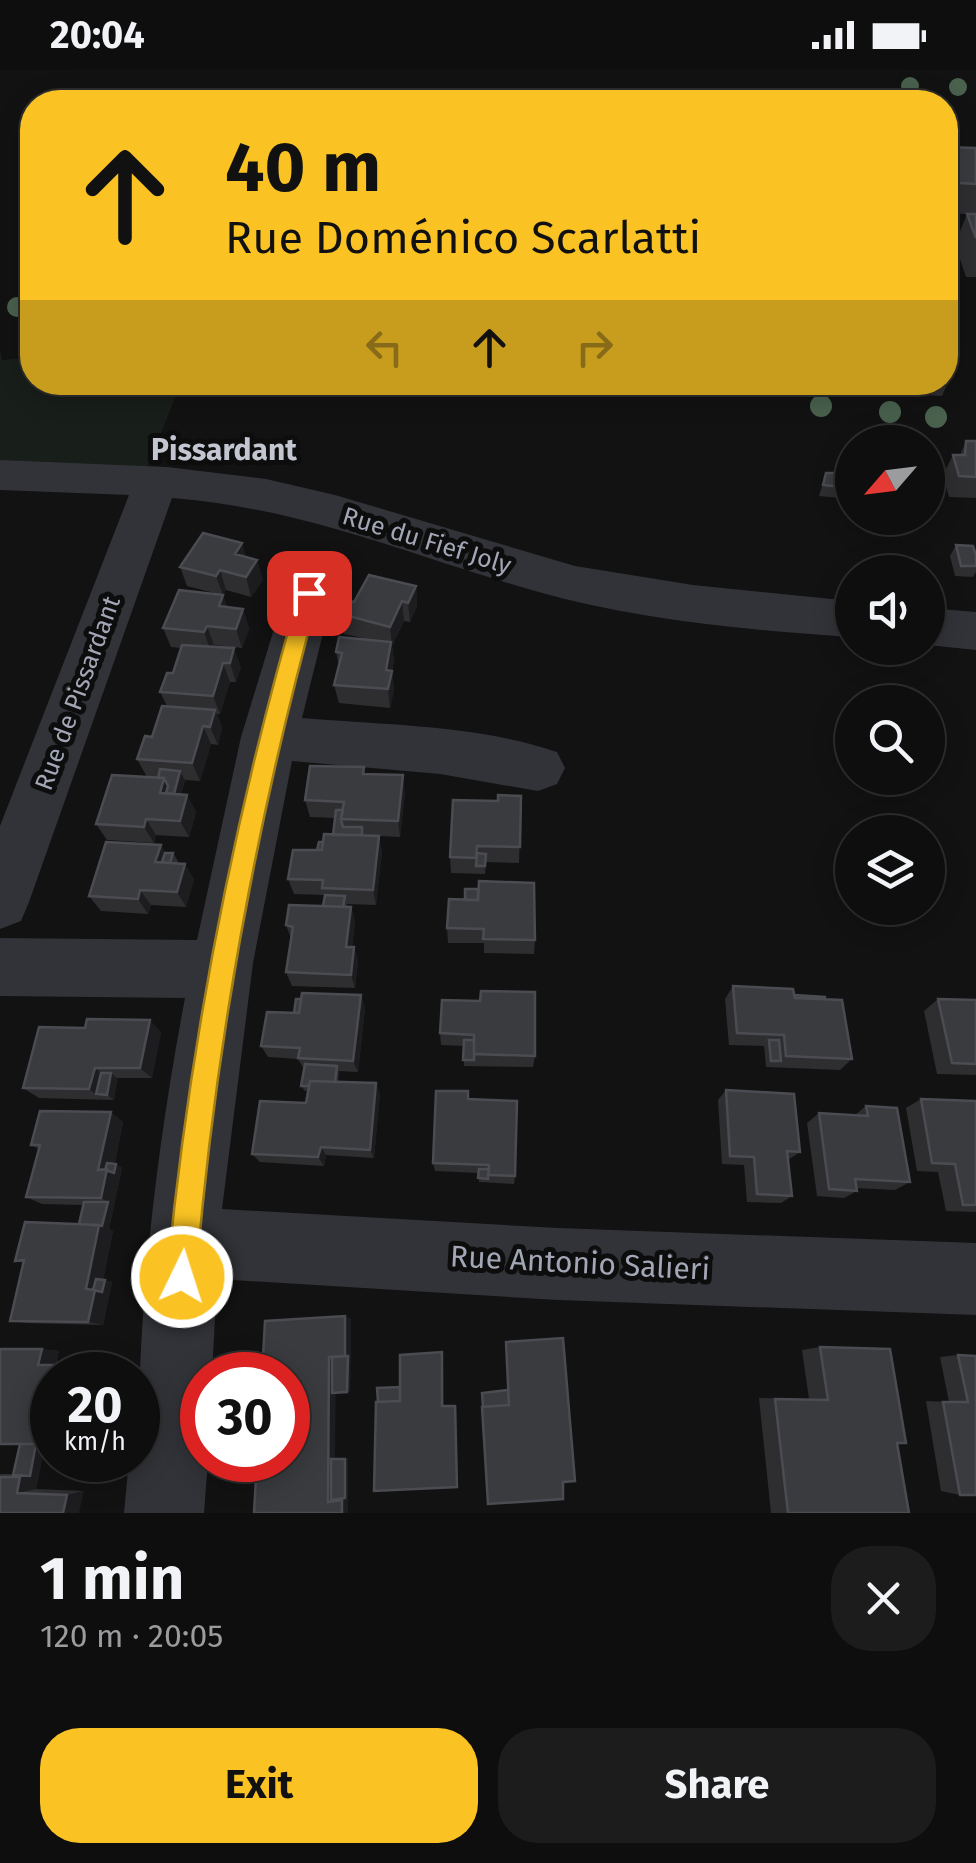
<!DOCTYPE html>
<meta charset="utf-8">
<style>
:root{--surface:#0e0e0e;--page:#1c1c1c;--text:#f1f3f6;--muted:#9b9c9e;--line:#2e2e2e;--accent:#fac323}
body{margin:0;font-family:"Fira Sans",sans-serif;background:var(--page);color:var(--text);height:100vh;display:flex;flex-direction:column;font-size:38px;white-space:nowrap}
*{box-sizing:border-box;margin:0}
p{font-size:32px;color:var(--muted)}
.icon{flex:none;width:55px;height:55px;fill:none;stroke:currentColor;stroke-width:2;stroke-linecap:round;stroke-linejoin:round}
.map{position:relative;height:1443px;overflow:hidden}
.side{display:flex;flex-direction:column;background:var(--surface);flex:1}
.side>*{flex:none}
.guide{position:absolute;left:20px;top:20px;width:938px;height:305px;border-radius:40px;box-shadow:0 5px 25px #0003,0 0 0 2px var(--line);background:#fac323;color:#111;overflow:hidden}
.needle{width:65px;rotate:242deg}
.tools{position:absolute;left:835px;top:355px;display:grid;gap:20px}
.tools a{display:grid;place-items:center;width:110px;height:110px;border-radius:50%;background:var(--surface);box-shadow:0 5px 25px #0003,0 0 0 2px var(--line);font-size:50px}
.speed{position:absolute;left:30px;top:1282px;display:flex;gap:20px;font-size:50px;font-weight:700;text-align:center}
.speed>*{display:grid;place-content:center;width:130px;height:130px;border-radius:50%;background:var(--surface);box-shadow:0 5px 25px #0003,0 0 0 2px var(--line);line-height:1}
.speed small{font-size:25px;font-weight:400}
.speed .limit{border:15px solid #d22;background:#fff;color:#111}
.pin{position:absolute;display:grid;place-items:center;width:85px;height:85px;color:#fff;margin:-42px;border-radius:20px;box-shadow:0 5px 15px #0006}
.me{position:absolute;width:110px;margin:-55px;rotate:4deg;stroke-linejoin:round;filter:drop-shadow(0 0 8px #0008)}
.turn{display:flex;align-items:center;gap:35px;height:210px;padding:0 40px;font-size:45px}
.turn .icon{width:130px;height:130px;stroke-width:2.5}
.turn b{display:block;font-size:70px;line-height:85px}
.lanes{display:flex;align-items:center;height:95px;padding:0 40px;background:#0003;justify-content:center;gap:50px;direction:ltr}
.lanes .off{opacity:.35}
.round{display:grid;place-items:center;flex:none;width:105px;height:105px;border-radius:40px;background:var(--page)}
.head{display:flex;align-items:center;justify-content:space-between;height:170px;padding:0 40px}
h1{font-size:60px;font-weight:700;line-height:75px}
.cta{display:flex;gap:20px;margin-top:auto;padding:20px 40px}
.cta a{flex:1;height:115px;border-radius:40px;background:var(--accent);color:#111;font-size:40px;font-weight:700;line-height:115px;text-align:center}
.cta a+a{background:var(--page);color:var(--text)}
.status{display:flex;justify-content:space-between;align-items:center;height:70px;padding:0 50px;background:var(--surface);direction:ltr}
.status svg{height:28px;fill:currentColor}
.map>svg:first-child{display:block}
.green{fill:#181e19}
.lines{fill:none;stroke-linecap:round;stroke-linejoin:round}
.minor{fill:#323338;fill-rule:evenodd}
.tree{fill:#4a614e}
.wall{fill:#2e2e31}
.shaded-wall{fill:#1d1d1f}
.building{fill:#3a3b3f;stroke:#4a4c52;stroke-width:2.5}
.route{fill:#fac323;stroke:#a27f17;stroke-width:2.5}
.labels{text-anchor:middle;stroke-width:10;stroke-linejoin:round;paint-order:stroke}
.street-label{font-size:25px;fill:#a2a6b5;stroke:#0d0d0e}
.far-district-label{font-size:30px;font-weight:bold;fill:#c3c6d0;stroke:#0d0d0e}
.near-street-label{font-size:30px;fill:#a2a6b5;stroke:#0d0d0e}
</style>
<div class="status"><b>20:04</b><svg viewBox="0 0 49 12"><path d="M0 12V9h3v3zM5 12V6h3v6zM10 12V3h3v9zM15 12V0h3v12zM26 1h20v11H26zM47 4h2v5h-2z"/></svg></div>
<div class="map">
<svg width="976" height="1443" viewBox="0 0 976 1443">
<rect width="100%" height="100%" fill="#121213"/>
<path class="green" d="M 0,278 L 2,290 L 32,287 L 32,312 L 181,313 L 144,406 L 0,399 Z"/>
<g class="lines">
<path class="minor" d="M 0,390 L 167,397 L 266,409 L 335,425 L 575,496 L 693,515 L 852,531 L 852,567 C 747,560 637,550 535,521 C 408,485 307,439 172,428 L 29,832 L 21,851 L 0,859 L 0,756 L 129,425 L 0,420 Z
M 309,505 L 326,510 L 333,523 L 302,648 C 385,655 478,655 557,682 L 565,698 L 557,714 L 538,721 L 440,704 L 292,691 L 253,893 L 222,1139 L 558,1158 L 976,1173 L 976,1245 L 558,1230 L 217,1209 L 212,1305 L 202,1305 L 202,1390 L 208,1390 L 204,1443 L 124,1443 L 129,1390 L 138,1390 C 138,1235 156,1081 185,928 L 0,926 L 0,868 L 197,870 L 241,667 L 285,523 L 292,510 Z
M 928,538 L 976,542 L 976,580 L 928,575 Z"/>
</g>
<g class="tree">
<circle cx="910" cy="16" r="9"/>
<circle cx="958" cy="17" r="9"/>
<circle cx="17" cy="237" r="10"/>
<circle cx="821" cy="336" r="11"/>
<circle cx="890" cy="342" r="11"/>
<circle cx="936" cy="347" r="11"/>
</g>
<path class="wall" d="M 945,77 L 976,78 L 976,207 L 966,207 L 955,174 L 967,144 L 945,143 Z
M 945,258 L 955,296 L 942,326 L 748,315 L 748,312 L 945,312 Z
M 701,312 L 725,312 L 722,325 L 700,324 Z
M 966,371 L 976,371 L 976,428 L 949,427 L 943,405 L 953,385 L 960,385 Z
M 826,403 L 852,403 L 852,429 L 819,426 Z
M 956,475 L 976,485 L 976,502 L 973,507 L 955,506 L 950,486 Z
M 246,487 L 257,490 L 263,510 L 251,527 L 226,520 L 223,525 L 227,537 L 243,539 L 249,559 L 242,578 L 214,575 L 213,577 L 241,597 L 236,612 L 230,612 L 220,644 L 217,644 L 222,658 L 218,675 L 211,674 L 200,711 L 185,710 L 181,724 L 187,725 L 196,742 L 189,767 L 156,765 L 154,773 L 107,770 L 96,754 L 147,707 L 137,689 L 152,667 L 167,636 L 160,622 L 173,603 L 181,578 L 171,577 L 163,558 L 222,525 L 187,516 L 180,497 Z
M 416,516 L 417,536 L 410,552 L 404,551 L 392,576 L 394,591 L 392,601 L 394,619 L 390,638 L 339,633 L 334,615 L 339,596 L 336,582 L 367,569 L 344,564 L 341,544 L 354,532 Z
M 365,705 L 405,723 L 400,767 L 379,766 L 382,782 L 376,835 L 347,834 L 346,837 L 351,837 L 355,852 L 352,877 L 354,877 L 358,891 L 355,918 L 292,916 L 286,902 L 291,868 L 286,855 L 323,836 L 324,825 L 294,824 L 288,809 L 317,780 L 323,772 L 333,765 L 335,748 L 310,747 L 305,730 Z
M 521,726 L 519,793 L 486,792 L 485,804 L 451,803 L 450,787 L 498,731 Z
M 161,775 L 165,783 L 173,783 L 178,791 L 177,793 L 194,809 L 186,837 L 151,835 L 148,844 L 101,841 L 89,826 Z
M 449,829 L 535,870 L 534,884 L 484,883 L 484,873 L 448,873 L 447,858 Z
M 733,916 L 794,925 L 852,989 L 840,1000 L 766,997 L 764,976 L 729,975 L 725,929 Z
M 361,925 L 365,938 L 358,1002 L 339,1001 L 338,1012 L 380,1023 L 374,1088 L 326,1085 L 324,1096 L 260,1092 L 252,1084 L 306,1033 L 308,1021 L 305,1021 L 301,1016 L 304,999 L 298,989 L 268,987 L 261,976 L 294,943 Z
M 938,929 L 976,930 L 976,1005 L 937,1004 L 924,941 Z
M 442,930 L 535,986 L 533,997 L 464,996 L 464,976 L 441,975 L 440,963 Z
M 161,962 L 152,1008 L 117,1008 L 114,1030 L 39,1028 L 23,1018 Z
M 726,1020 L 800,1082 L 788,1090 L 792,1126 L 781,1133 L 747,1132 L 744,1095 L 722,1094 L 718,1030 Z
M 469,1029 L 515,1106 L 514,1114 L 479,1112 L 479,1103 L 435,1101 L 433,1093 Z
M 921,1029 L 976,1031 L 976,1142 L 946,1141 L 938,1102 L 917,1101 L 906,1038 Z
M 866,1036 L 910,1112 L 895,1120 L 856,1118 L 857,1121 L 844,1128 L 817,1126 L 807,1053 L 819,1043 L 855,1045 Z
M 111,1042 L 123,1052 L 115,1093 L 122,1098 L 109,1159 L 113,1161 L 103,1210 L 112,1212 L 103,1255 L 27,1253 L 10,1251 L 23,1193 L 15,1191 L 79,1154 L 84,1135 L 42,1134 L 26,1127 L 39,1079 L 31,1075 Z
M 820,1277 L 897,1373 L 909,1443 L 771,1443 L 759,1328 L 809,1329 L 802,1280 Z
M 42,1279 L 59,1281 L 56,1295 L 100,1296 L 52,1305 L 45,1374 L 36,1419 L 84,1421 L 0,1443 L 0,1404 L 13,1404 Z
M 958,1285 L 976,1286 L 960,1425 L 941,1421 L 926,1331 L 949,1332 L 940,1287 Z"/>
<path class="shaded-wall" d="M 242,473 L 248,493 L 235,484 Z
M 257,490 L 263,510 L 251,527 L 246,507 Z
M 220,500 L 226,520 L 223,525 L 216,506 Z
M 416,516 L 417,536 L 410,552 L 408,533 Z
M 223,525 L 230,545 L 219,536 Z
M 402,531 L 404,551 L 392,576 L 390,557 Z
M 243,539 L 249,559 L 242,578 L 236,559 Z
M 207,556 L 214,575 L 211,582 L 204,562 Z
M 391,572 L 394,591 L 390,609 L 392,601 L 394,619 L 390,638 L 386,600 Z
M 234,578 L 241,597 L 236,612 L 230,593 Z
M 223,593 L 230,612 L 220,644 L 213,626 Z
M 215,640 L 222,658 L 218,675 L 210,657 Z
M 203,656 L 211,674 L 200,711 L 192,693 Z
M 180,701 L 185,710 L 176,740 L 171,731 Z
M 403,705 L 405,723 L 400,767 L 398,751 Z
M 164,708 L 173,725 L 160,723 Z
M 187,725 L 196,742 L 189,767 L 180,751 Z
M 146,749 L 156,765 L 154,773 L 144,757 Z
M 379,766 L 382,782 L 376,835 L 373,820 Z
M 161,775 L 170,791 L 167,800 L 155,792 Z
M 185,794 L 194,809 L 186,837 L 177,822 Z
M 140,820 L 151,835 L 148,844 L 138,829 Z
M 351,837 L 355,852 L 350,891 L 346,877 Z
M 354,877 L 358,891 L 355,918 L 351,905 Z
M 361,925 L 365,938 L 358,1002 L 353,991 Z
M 150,950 L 161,962 L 152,1008 L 140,998 Z
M 95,998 L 108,1008 L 96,1024 L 103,1030 L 89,1019 Z
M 111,1003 L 118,1009 L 114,1030 L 107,1025 Z
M 376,1013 L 380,1023 L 374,1088 L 370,1080 Z
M 111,1042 L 123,1052 L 113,1103 L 116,1094 L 122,1098 L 109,1159 L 113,1161 L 101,1221 L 105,1210 L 112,1212 L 103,1255 L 88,1252 L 86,1219 L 99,1155 L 108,1132 L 101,1128 L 98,1100 Z
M 321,1077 L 326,1085 L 324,1096 L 318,1087 Z
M 345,1246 L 351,1249 L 351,1287 L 345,1286 Z
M 42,1279 L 59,1281 L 55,1296 L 38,1295 Z
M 442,1282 L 443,1283 L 444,1336 L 442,1336 Z
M 348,1286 L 351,1287 L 350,1322 L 347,1322 Z
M 329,1287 L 336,1288 L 335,1388 L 331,1389 L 334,1427 L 328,1432 Z
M 85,1295 L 100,1296 L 99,1305 L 83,1305 Z
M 455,1336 L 457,1336 L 458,1413 L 457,1417 Z
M 46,1344 L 52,1344 L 52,1373 L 45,1374 L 36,1419 L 17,1423 L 20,1407 L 30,1406 L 36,1373 Z
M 348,1388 L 348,1443 L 342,1443 L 342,1430 L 345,1428 L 345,1389 Z
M 84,1421 L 79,1443 L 63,1443 L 67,1425 Z"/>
<path class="building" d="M 873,24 L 917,26 L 919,32 L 875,32 Z
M 945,77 L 976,78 L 976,114 L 945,112 Z
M 967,144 L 976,144 L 976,168 Z
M 945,258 L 947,258 L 955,296 L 945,296 Z
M 966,371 L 976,371 L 976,407 L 959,406 L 953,385 L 965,385 Z
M 826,403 L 852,403 L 852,418 L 823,415 Z
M 203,463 L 242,473 L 235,484 L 257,490 L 246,507 L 220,500 L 216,506 L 180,497 Z
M 956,475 L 973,476 L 976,485 L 976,496 L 961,496 Z
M 369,505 L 416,516 L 408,533 L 402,531 L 390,557 L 341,544 L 348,531 L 354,532 Z
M 179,520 L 223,525 L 219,536 L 243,539 L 236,559 L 207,556 L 204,562 L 163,558 Z
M 339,567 L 391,572 L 386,600 L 392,601 L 388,619 L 334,615 L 342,583 L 336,582 Z
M 182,575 L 234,578 L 230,593 L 223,593 L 213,626 L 160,622 L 167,603 L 173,603 Z
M 162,636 L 215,640 L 210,657 L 203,656 L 192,693 L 137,689 L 145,666 L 152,667 Z
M 310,696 L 364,697 L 363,704 L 403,705 L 398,751 L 341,749 L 344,732 L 305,730 Z
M 160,699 L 180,701 L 174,724 L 166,723 L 168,716 L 164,708 L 158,708 Z
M 112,705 L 164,708 L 160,723 L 187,725 L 180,751 L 146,749 L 144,757 L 96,754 Z
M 498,725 L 521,726 L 520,777 L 477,776 L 476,788 L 450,787 L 453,730 L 498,731 Z
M 336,740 L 343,740 L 341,749 L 343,757 L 362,757 L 362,765 L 333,765 Z
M 324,764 L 379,766 L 373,820 L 322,818 L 323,810 L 288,809 L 293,780 L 322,780 Z
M 106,772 L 161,775 L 155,792 L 185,794 L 177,822 L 140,820 L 138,829 L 89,826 Z
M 319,772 L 323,772 L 322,780 L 317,780 Z
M 165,783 L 173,783 L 170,793 L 162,792 Z
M 477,783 L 486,784 L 485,796 L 476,796 Z
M 479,811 L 534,813 L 535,870 L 483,869 L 484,859 L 447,858 L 449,829 L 478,830 Z
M 465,819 L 478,819 L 478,830 L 465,830 Z
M 325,825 L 345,826 L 343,837 L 323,836 Z
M 289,835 L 351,837 L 346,877 L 354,877 L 351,905 L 286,902 L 293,857 L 286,855 Z
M 733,916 L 793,919 L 795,928 L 842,930 L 852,989 L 786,986 L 784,965 L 737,963 Z
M 481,921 L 535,922 L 535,986 L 474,984 L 474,965 L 440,963 L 442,930 L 480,931 Z
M 302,923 L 361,925 L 353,991 L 298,988 L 300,978 L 261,976 L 267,942 L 299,943 Z
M 794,925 L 825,927 L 825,929 L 795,928 Z
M 296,929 L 301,929 L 299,943 L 294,943 Z
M 938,929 L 976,930 L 976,994 L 952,993 Z
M 87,949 L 150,950 L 140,998 L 95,998 L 89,1019 L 23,1018 L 39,957 L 85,958 Z
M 464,970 L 474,970 L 474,990 L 463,990 Z
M 769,970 L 779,970 L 781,991 L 771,991 Z
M 305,994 L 337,996 L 335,1012 L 310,1011 L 309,1016 L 301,1016 Z
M 101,1003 L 111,1003 L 107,1025 L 96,1024 Z
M 310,1011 L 376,1013 L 370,1080 L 321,1077 L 318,1087 L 252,1084 L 260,1031 L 306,1033 Z
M 726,1020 L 794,1024 L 800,1082 L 787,1081 L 792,1126 L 757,1124 L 754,1087 L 730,1086 Z
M 436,1021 L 468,1021 L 468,1029 L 517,1031 L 515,1106 L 488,1105 L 489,1095 L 433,1093 Z
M 921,1029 L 976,1031 L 976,1135 L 963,1135 L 955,1094 L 932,1093 Z
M 866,1036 L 897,1038 L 910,1112 L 855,1109 L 857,1121 L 829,1119 L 819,1043 L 868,1046 Z
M 40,1041 L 111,1042 L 98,1100 L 107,1099 L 101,1128 L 26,1127 L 40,1075 L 31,1075 Z
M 107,1093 L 116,1094 L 114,1103 L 105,1100 Z
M 479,1099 L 489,1099 L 488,1109 L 478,1108 Z
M 84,1132 L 108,1132 L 102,1156 L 79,1154 Z
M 25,1152 L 99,1155 L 86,1219 L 95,1220 L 88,1252 L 10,1251 L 24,1190 L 15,1191 Z
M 96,1209 L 105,1210 L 102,1222 L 93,1220 Z
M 345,1246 L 345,1286 L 329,1287 L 328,1432 L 342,1430 L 342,1443 L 254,1443 L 257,1390 L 288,1390 L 288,1305 L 262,1305 L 265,1251 Z
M 563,1268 L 575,1411 L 563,1412 L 563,1429 L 488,1434 L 482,1337 L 509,1335 L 506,1272 Z
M 820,1277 L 890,1279 L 906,1373 L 897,1373 L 909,1443 L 788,1443 L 775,1329 L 828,1330 Z
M 0,1279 L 42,1279 L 38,1295 L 85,1295 L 83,1305 L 52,1305 L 52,1344 L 46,1344 L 40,1374 L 0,1374 Z
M 442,1282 L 442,1336 L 455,1336 L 457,1417 L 374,1421 L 376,1332 L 400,1331 L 400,1285 Z
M 958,1285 L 976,1286 L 976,1425 L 960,1425 L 943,1332 L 968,1332 Z
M 348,1286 L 347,1322 L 332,1323 L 332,1287 Z
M 400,1317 L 400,1331 L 378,1332 L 377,1318 Z
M 508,1320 L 509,1335 L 483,1337 L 482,1323 Z
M 20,1374 L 36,1374 L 30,1406 L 13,1405 Z
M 331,1389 L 345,1389 L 345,1428 L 331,1430 Z
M 0,1407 L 20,1407 L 17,1423 L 67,1425 L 63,1443 L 0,1443 Z"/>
<path class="route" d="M 309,516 L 319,523 C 257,747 215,976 196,1207 L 192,1217 L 182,1222 L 171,1217 L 167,1207 C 189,975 234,746 299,523 Z"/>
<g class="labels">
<g class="street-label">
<text transform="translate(427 470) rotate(17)" y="9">Rue du Fief Joly</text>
<text transform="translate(77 623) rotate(-70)" y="9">Rue de Pissardant</text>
</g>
<g class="far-district-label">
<text x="224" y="390">Pissardant</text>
</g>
<g class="near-street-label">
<text transform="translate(580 1193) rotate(3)" y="10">Rue Antonio Salieri</text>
</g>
</g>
</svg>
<div class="tools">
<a><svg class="needle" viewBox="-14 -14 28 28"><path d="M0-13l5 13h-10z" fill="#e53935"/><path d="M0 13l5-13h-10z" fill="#9b9c9e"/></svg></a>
<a><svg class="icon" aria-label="sound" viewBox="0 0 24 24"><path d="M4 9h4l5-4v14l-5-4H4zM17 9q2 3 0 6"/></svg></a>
<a><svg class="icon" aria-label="search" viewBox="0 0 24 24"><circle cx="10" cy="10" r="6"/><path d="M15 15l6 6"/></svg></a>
<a><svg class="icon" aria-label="layers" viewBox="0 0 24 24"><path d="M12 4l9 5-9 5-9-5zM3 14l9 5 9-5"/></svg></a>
</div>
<div class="speed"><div>20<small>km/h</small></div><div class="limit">30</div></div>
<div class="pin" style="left:309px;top:523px;background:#d93025"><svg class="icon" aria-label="arrive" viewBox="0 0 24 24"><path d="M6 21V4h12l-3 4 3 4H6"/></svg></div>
<svg class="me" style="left:182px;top:1207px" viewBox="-20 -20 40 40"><circle r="17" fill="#fac323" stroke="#fff" stroke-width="3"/><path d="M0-11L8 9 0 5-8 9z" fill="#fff"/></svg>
<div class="guide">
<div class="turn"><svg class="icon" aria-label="ahead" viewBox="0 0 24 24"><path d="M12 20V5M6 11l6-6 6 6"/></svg><div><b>40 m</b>Rue Doménico Scarlatti</div></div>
<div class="lanes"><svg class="icon off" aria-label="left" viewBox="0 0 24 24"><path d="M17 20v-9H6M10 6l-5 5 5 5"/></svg><svg class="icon" aria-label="ahead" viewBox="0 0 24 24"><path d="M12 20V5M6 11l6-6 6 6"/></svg><svg class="icon off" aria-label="right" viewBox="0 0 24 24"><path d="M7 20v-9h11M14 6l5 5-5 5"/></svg></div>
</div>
</div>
<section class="side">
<div class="head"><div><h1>1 min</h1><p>120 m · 20:05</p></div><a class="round"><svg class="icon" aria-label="close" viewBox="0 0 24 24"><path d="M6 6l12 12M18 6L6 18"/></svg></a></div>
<div class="cta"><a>Exit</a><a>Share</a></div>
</section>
